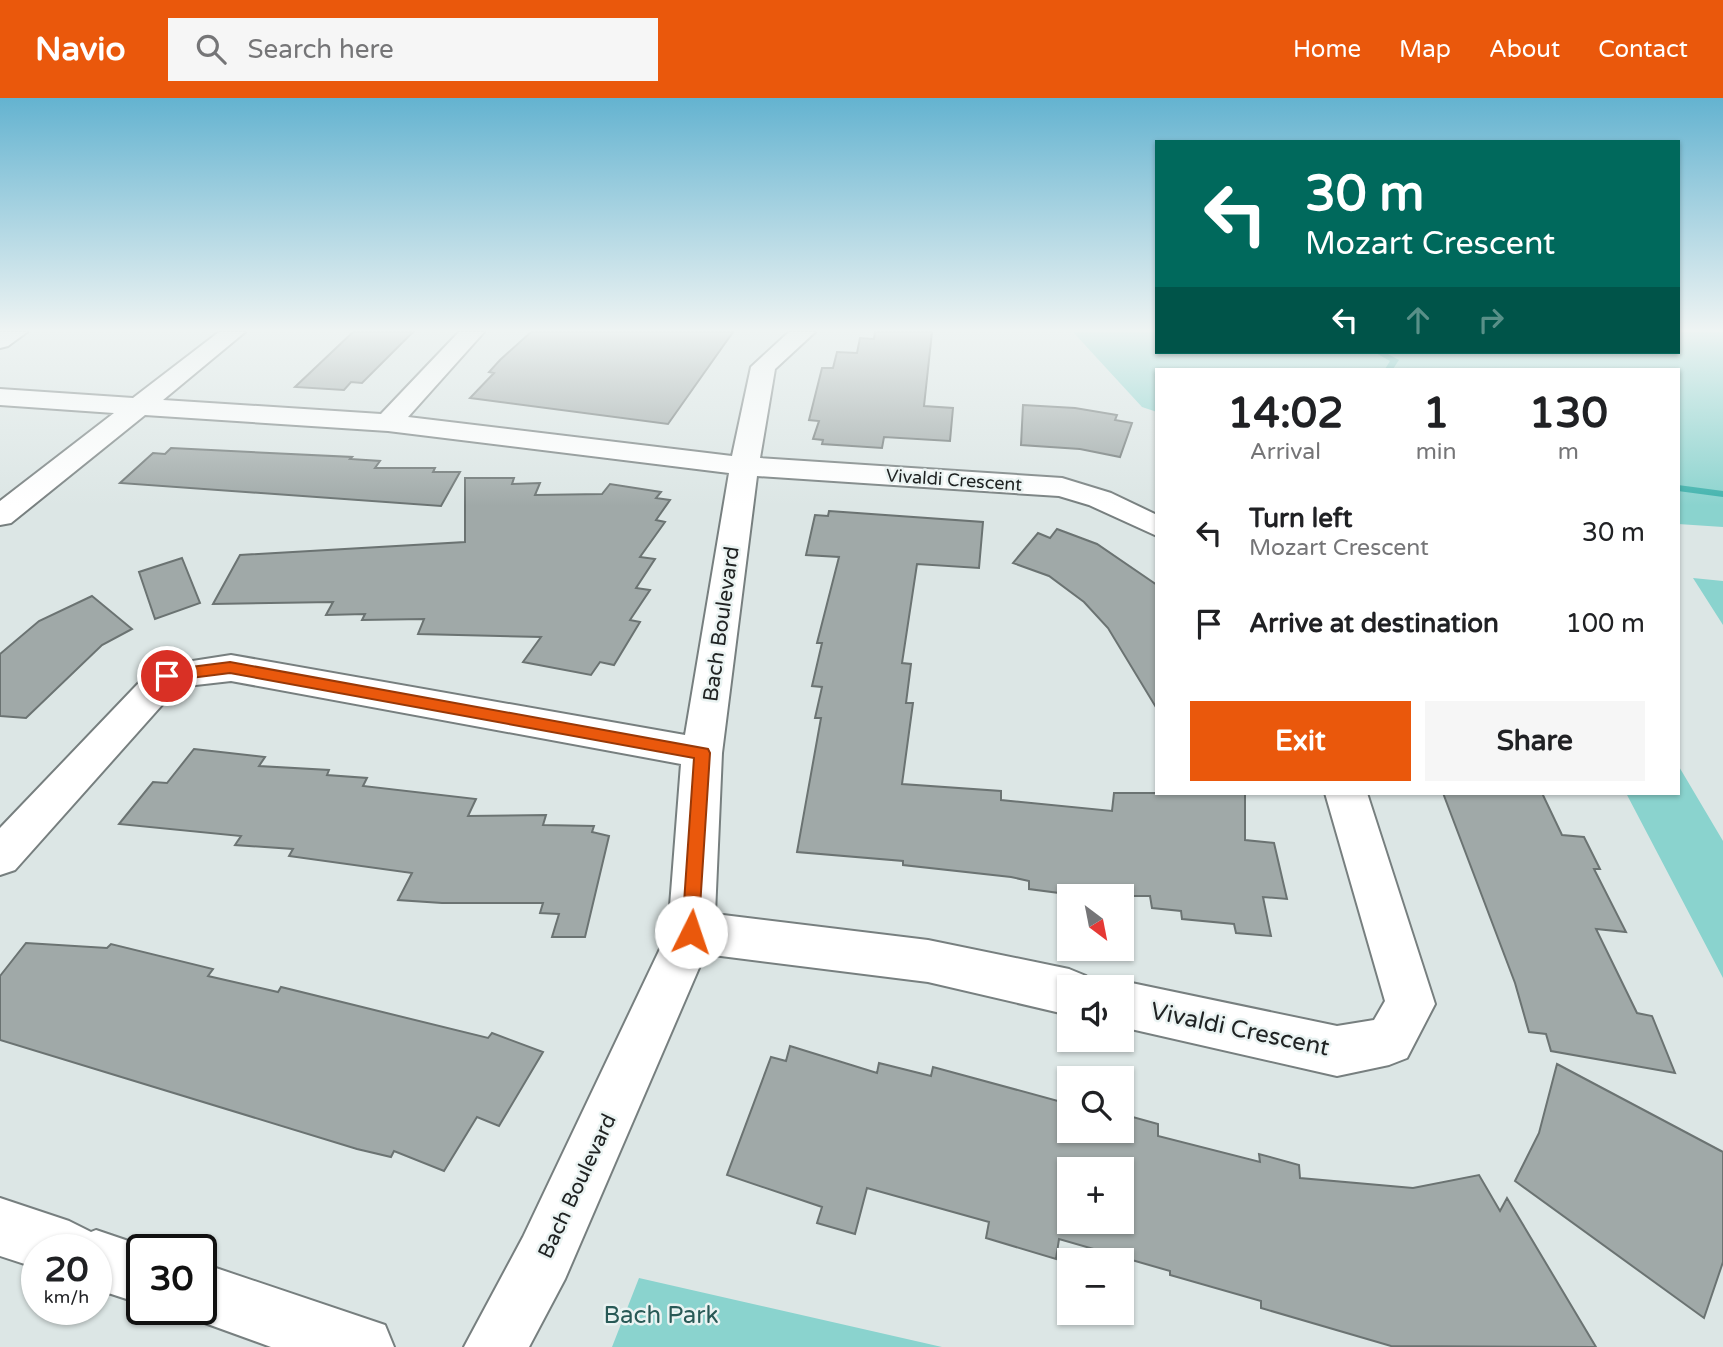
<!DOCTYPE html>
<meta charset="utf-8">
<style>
:root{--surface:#fff;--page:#f6f6f6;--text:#202124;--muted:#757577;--accent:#ea580c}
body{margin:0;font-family:"Varela Round",sans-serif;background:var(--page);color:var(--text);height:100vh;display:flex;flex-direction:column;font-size:26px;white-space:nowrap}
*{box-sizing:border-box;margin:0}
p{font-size:23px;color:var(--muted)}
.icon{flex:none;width:38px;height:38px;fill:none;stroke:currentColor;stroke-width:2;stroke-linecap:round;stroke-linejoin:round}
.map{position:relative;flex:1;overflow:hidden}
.details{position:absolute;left:1155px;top:270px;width:525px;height:427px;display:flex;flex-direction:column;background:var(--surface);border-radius:0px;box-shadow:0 2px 5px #0004}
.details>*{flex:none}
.banner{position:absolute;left:1155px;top:42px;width:525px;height:214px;border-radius:0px;box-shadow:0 2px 5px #0004;background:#00695c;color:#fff;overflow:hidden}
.needle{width:46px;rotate:148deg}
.buttons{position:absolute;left:1057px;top:786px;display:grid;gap:14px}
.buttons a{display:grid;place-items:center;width:77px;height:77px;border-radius:0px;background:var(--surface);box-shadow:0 2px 5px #0004;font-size:35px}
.speed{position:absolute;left:21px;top:1136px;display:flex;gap:14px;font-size:35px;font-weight:700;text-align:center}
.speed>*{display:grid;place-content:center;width:91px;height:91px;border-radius:50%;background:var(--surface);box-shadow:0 2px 5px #0004;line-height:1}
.speed small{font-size:18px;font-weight:400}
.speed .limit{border:4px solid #111;border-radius:10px;background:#fff;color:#111}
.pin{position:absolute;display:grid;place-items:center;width:60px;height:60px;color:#fff;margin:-30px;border:4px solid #fff;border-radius:50%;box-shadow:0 2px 7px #0007}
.me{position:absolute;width:77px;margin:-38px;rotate:4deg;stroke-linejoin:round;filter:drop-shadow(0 0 5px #0008)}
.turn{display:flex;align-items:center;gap:24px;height:147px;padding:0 35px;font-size:32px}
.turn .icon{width:91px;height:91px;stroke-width:2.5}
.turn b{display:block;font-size:49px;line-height:60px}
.lanes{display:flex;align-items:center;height:66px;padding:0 35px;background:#0003;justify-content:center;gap:35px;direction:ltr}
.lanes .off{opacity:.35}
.eta{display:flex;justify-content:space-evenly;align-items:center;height:119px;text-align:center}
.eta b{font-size:42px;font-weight:700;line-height:49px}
.cta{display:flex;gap:14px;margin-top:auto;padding:14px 35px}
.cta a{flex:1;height:80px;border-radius:0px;background:var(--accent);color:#fff;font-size:28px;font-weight:700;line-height:80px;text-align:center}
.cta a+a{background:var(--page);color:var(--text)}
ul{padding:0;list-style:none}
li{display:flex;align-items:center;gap:21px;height:91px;padding:0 35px}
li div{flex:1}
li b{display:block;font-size:26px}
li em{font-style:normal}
header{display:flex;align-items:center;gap:42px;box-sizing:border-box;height:98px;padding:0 35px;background:var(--accent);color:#fff}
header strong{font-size:33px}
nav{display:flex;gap:38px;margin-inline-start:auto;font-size:24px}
.search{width:490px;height:63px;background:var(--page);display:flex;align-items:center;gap:18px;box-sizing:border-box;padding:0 24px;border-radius:0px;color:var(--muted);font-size:26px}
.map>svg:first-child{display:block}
.green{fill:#8ad3ce}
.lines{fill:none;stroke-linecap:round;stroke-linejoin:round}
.stream{fill:#3fb2ac;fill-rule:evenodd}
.building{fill:#a0a9a8;stroke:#6b7372;stroke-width:2;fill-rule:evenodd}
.minor-casing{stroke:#777f7f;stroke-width:4}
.minor{fill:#fff;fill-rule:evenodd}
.route{fill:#ea580c;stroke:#983908;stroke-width:2}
.labels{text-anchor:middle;stroke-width:5;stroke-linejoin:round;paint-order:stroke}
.far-street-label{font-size:18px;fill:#202323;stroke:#eaf3f2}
.street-label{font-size:21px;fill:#202323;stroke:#eaf3f2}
.near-street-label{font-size:24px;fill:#202323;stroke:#eaf3f2}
.near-park-label{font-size:24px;fill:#285956;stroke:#eaf3f2}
</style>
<header>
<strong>Navio</strong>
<div class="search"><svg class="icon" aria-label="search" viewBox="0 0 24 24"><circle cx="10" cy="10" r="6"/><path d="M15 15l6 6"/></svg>Search here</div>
<nav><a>Home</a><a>Map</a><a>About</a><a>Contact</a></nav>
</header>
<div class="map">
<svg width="1723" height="1249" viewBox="0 0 1723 1249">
<rect width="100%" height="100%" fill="#dce6e5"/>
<path class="green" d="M 1073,234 L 1157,234 L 1157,254 L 1678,254 L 1678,234 L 1723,234 L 1723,429 L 1678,426 L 1678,271 L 1157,271 L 1157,314 L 1142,309 Z
M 1693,480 L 1723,483 L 1723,527 Z
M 1678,667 L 1723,743 L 1723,880 L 1626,695 L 1678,695 Z
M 639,1180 L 942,1249 L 612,1249 Z"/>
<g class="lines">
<path class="stream" d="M 1374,254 L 1384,254 L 1399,262 L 1393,271 L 1385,271 L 1390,263 Z
M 1678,387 L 1723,393 L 1723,399 L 1678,393 Z"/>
</g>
<path class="building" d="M 353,234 L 413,234 L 362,285 L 351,284 L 344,292 L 295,289 Z
M 531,234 L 733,234 L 668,326 L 470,300 L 494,275 L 489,274 L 500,262 Z
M 875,234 L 932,234 L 924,308 L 953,310 L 950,343 L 884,339 L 882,350 L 822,346 L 823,342 L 813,341 L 819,323 L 809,322 L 822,270 L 833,270 L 837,254 L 857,255 L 860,240 L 874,241 Z
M 1023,307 L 1075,310 L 1117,317 L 1115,322 L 1132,325 L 1120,359 L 1080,351 L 1021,347 Z
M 171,350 L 352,359 L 350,361 L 380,363 L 375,370 L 435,370 L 433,374 L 460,374 L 441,408 L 120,385 L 153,355 L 165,356 Z
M 465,380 L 514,380 L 512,386 L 540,385 L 535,397 L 602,396 L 610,386 L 661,394 L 656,400 L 670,402 L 656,422 L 665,424 L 640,459 L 655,461 L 636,490 L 650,492 L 630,522 L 640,524 L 614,567 L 600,564 L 591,577 L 523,564 L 541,539 L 418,536 L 424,521 L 362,522 L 365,516 L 326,517 L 333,504 L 213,506 L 240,457 L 465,444 Z
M 829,413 L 983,424 L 979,470 L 917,466 L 902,565 L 911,566 L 906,605 L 913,605 L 902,686 L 1001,693 L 1001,702 L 1112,713 L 1114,695 L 1245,695 L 1245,742 L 1274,745 L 1287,801 L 1263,799 L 1271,838 L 1236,835 L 1234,826 L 1182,821 L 1181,813 L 1152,810 L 1150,798 L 1082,798 L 1029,791 L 1029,783 L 1011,779 L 903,767 L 903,763 L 797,754 L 821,620 L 815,620 L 822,589 L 812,588 L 822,545 L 817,545 L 839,459 L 806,457 L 815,417 L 828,418 Z
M 1057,431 L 1097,446 L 1157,487 L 1157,611 L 1108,530 L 1084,504 L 1049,478 L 1013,465 L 1038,435 L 1050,440 Z
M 182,460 L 200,505 L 155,521 L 139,474 Z
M 92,498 L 132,531 L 102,547 L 26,620 L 0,618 L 0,556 L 39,523 Z
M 194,651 L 265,659 L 259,668 L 329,672 L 327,677 L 367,680 L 363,688 L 476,701 L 468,718 L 546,717 L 543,727 L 594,728 L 592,734 L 609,738 L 585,839 L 552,839 L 559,816 L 540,815 L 543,805 L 442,805 L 398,802 L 412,775 L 289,758 L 293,751 L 235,747 L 241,738 L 119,726 L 153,684 L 167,685 Z
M 1443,695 L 1542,695 L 1562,737 L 1584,739 L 1600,771 L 1594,771 L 1626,834 L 1596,831 L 1637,915 L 1652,918 L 1675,975 L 1551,953 L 1546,936 L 1529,934 L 1515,885 Z
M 26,845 L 107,850 L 111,846 L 213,871 L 208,878 L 278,894 L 281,889 L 488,940 L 492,935 L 543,954 L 499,1028 L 477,1019 L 444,1073 L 394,1053 L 391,1059 L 357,1051 L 0,942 L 0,878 Z
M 790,948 L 877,975 L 879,965 L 931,978 L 933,969 L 1069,1006 L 1069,1032 L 1122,1032 L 1122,1016 L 1158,1026 L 1158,1038 L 1260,1064 L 1259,1056 L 1299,1067 L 1300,1080 L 1413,1090 L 1479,1077 L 1500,1113 L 1507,1100 L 1596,1249 L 1391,1248 L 1261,1210 L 1261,1203 L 1170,1177 L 1170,1173 L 1059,1141 L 1056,1161 L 986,1140 L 989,1124 L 867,1090 L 855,1136 L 817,1125 L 822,1109 L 727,1077 L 771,959 L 786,963 ZM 1069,1071 L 1122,1071 L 1122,1124 L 1069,1124 Z
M 1557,966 L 1723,1054 L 1723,1164 L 1704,1220 L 1515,1083 L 1539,1035 Z"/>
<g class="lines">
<defs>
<path id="minor" d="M 0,234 L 27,234 L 8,248 L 0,250 Z
M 219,234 L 245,234 L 163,302 L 381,316 L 459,234 L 484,234 L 408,319 L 732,358 L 751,269 L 789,234 L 815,234 L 775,271 L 760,360 L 1062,380 L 1111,395 L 1157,417 L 1157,438 L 1089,407 L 1059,398 L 757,378 L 722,655 L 715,816 L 928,842 L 1069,871 L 1086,878 L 1091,889 L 1069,889 L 1069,917 L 928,884 L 705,856 L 565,1181 L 529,1249 L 464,1249 L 523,1139 L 668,834 L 681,666 L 231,583 L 178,589 L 15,772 L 0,777 L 0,730 L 154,569 L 231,557 L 685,637 L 729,375 L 388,333 L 145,317 L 11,425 L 0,427 L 0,403 L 114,315 L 0,307 L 0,291 L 133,300 Z
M 1325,695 L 1367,695 L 1435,906 L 1407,960 L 1389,967 L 1337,978 L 1122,929 L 1122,889 L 1107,889 L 1122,883 L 1337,928 L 1374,922 L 1385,903 Z
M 0,1100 L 69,1123 L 91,1134 L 96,1132 L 155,1152 L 142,1152 L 142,1206 L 96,1191 L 96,1152 L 37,1152 L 37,1170 L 0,1158 Z
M 201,1165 L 385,1227 L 394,1249 L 271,1249 L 180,1216 L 178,1211 L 201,1211 Z"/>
</defs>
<use href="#minor" class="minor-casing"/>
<use href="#minor" class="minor"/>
</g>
<linearGradient id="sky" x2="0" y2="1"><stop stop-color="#64b3d0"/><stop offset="0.57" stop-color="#eff4f3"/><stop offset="1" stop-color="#eff4f3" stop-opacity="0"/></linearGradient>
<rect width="1723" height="408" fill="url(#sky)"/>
<path class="route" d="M 230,564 L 708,651 L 710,655 L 698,840 L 691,843 L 685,840 L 682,834 L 694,660 L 230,575 L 167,583 L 160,578 L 167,572 Z"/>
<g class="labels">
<g class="far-street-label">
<text transform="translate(954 382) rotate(4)" y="6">Vivaldi Crescent</text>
</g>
<g class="street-label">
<text transform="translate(721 526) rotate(-82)" y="7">Bach Boulevard</text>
<text transform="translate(577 1088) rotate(-65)" y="7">Bach Boulevard</text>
</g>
<g class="near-street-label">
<text transform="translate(1240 931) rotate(12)" y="8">Vivaldi Crescent</text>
</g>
<g class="near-park-label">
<text x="661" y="1225">Bach Park</text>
</g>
</g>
</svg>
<div class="buttons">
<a><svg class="needle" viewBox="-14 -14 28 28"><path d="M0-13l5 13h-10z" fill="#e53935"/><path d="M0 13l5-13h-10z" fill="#757577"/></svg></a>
<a><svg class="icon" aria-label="sound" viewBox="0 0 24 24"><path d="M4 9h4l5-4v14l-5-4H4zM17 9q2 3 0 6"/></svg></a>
<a><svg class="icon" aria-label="search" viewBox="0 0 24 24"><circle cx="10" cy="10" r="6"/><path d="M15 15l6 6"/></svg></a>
<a>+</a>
<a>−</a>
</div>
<div class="speed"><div>20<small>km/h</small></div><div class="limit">30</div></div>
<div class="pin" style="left:167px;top:578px;background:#d93025"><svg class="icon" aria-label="arrive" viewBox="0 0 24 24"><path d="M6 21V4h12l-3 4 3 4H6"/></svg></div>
<svg class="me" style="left:691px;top:834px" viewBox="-20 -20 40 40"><circle r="19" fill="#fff"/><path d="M0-13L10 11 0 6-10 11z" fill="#ea580c"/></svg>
<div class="banner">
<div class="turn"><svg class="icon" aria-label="left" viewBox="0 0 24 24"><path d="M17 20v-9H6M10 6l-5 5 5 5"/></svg><div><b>30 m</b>Mozart Crescent</div></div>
<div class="lanes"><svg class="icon" aria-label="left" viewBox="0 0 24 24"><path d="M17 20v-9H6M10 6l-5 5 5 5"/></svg><svg class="icon off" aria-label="ahead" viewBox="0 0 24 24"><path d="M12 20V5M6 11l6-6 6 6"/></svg><svg class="icon off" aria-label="right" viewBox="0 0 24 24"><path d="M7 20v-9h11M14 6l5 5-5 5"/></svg></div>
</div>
<section class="details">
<div class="eta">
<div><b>14:02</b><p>Arrival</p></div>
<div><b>1</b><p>min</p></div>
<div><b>130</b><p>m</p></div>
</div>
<ul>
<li><svg class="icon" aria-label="left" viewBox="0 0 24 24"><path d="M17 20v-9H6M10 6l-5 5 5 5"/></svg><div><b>Turn left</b><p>Mozart Crescent</p></div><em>30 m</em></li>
<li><svg class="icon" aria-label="arrive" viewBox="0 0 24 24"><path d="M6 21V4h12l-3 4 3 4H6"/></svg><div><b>Arrive at destination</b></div><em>100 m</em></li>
</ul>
<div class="cta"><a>Exit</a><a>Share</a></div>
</section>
</div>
